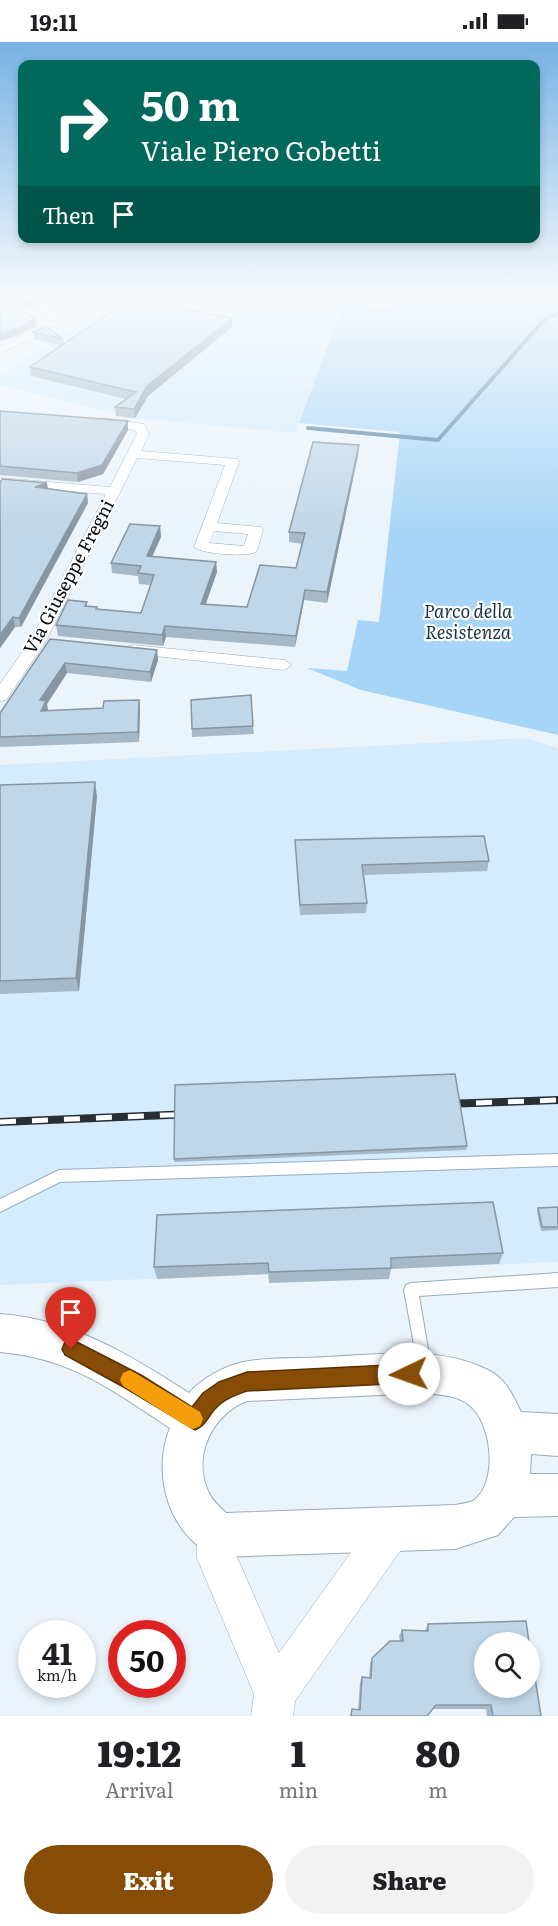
<!DOCTYPE html>
<style>
:root{--surface:#fff;--page:#f2f2f2;--text:#202124;--muted:#757577;--accent:#874c05}
body{margin:0;font-family:Literata,serif;background:var(--page);color:var(--text);height:100vh;display:flex;flex-direction:column;font-size:22px;white-space:nowrap}
*{box-sizing:border-box;margin:0}
p{font-size:20px;color:var(--muted)}
.icon{flex:none;width:33px;height:33px;fill:none;stroke:currentColor;stroke-width:2;stroke-linecap:round;stroke-linejoin:round}
.map{position:relative;height:1674px;overflow:hidden}
.panel{display:flex;flex-direction:column;background:var(--surface);flex:1}
.panel>*{flex:none}
.hud{position:absolute;left:18px;top:18px;width:522px;height:183px;border-radius:12px;box-shadow:0 3px 9px #0003;background:#00695c;color:#fff;overflow:hidden}
.tools{position:absolute;left:474px;top:1590px;display:grid;gap:12px}
.tools a{display:grid;place-items:center;width:66px;height:66px;border-radius:50%;background:var(--surface);box-shadow:0 3px 9px #0003;font-size:30px}
.speed{position:absolute;left:18px;top:1578px;display:flex;gap:12px;font-size:30px;font-weight:700;text-align:center}
.speed>*{display:grid;place-content:center;width:78px;height:78px;border-radius:50%;background:var(--surface);box-shadow:0 3px 9px #0003;line-height:1}
.speed small{font-size:15px;font-weight:400}
.speed .limit{border:9px solid #d22;background:#fff;color:#111}
.pin{position:absolute;display:grid;place-items:center;width:51px;height:51px;color:#fff;margin:-62px -26px;border-radius:50% 50% 50% 0;rotate:-45deg;box-shadow:0 0 6px #0007}
.pin .icon{rotate:45deg}
.me{position:absolute;width:66px;margin:-33px;rotate:267deg;stroke-linejoin:round;filter:drop-shadow(0 0 4px #0008)}
.turn{display:flex;align-items:center;gap:21px;height:126px;padding:0 24px;font-size:27px}
.turn .icon{width:78px;height:78px;stroke-width:2.5}
.turn b{display:block;font-size:42px;line-height:51px}
.then{display:flex;align-items:center;height:57px;padding:0 24px;background:#0003;gap:12px;font-size:22px}
.eta{display:flex;justify-content:space-evenly;align-items:center;height:102px;text-align:center}
.eta b{font-size:36px;font-weight:800;line-height:42px}
.button{display:flex;gap:12px;margin-top:auto;padding:12px 24px}
.button a{flex:1;height:69px;border-radius:36px;background:var(--accent);color:#fff;font-size:24px;font-weight:800;line-height:69px;text-align:center}
.button a+a{background:var(--page);color:var(--text)}
.status{display:flex;justify-content:space-between;align-items:center;height:42px;padding:0 30px;background:var(--surface);direction:ltr}
.status svg{height:16px;fill:currentColor}
.map>svg:first-child{display:block}
.built{fill:#d4ecfe}
.green{fill:#a7d5f7}
.lines{fill:none;stroke-linecap:round;stroke-linejoin:round}
.stream{stroke:#4f80a3;stroke-width:4}
.service-casing{stroke:#96acbd;stroke-width:2}
.minor-casing{stroke:#96acbd;stroke-width:1}
.tertiary-casing{stroke:#96acbd;stroke-width:1}
.secondary-casing{stroke:#96acbd;stroke-width:2}
.service{fill:#fff;fill-rule:evenodd}
.minor{fill:#fff;fill-rule:evenodd}
.tertiary{fill:#fff;fill-rule:evenodd}
.secondary{fill:#fff;fill-rule:evenodd}
.rail-casing{stroke:#272f35;stroke-width:8}
.rail{stroke:#fff;stroke-width:5;stroke-dasharray:16;stroke-linecap:butt}
.wall{fill:#a5b9c8}
.shaded-wall{fill:#8696a3}
.building{fill:#c0d7e9;stroke:#8696a3;stroke-width:1.5}
.route{fill:#874c05;stroke:#583103;stroke-width:1.5}
.slow{fill:#f59e0b}
.labels{text-anchor:middle;stroke-width:4.5;stroke-linejoin:round;paint-order:stroke}
.far-street-label{font-size:18px;fill:#081016;stroke:#fff}
.far-park-label{font-size:18px;font-style:italic;fill:#173448;stroke:#fff}
</style>
<div class="status"><b>19:11</b><svg viewBox="0 0 49 12"><path d="M0 12V9h3v3zM5 12V6h3v6zM10 12V3h3v9zM15 12V0h3v12zM26 1h20v11H26zM47 4h2v5h-2z"/></svg></div>
<div class="map">
<svg width="558" height="1674" viewBox="0 0 558 1674">
<rect width="100%" height="100%" fill="#ebf4fb"/>
<path class="built" d="M 117,258 L 338,258 L 345,259 L 295,391 L 122,375 L 123,373 L 0,343 L 0,333 Z
M 524,696 L 558,706 L 558,1220 L 0,1243 L 0,723 Z"/>
<path class="green" d="M 396,258 L 558,258 L 558,693 L 361,648 L 307,626 L 347,629 L 358,578 L 379,580 L 400,390 L 299,381 L 345,259 L 388,268 Z"/>
<g class="lines">
<path class="stream" d="M 308,386 L 438,398 L 544,278 L 558,271"/>
<defs>
<path id="service" d="M 558,1112 L 558,1124 L 60,1140 L 0,1170 L 0,1157 L 59,1128 Z
M 558,1231 L 558,1245 L 419,1254 L 431,1325 L 429,1330 L 424,1332 L 419,1330 L 404,1248 L 406,1243 L 411,1241 Z"/>
<path id="minor" d="M 32,258 L 43,258 L 62,274 L 61,281 L 0,312 L 0,305 L 51,279 L 52,277 Z
M 103,376 L 144,382 L 149,392 L 141,409 L 238,417 L 239,420 L 217,481 L 261,485 L 263,488 L 257,509 C 250,516 201,512 194,505 L 225,423 L 137,416 L 46,599 L 6,658 L 0,659 L 0,642 L 30,599 L 106,452 L 0,444 L 0,436 L 110,445 L 137,392 L 135,388 L 99,383 L 97,380 ZM 214,489 L 248,492 L 244,504 L 209,501 Z
M 133,603 L 284,618 L 292,623 L 284,628 L 127,611 L 125,608 L 127,605 Z"/>
<path id="tertiary" d="M 391,1469 L 405,1474 L 410,1488 L 405,1502 L 295,1659 L 293,1674 L 251,1674 L 254,1652 L 197,1516 L 197,1493 L 203,1479 L 217,1473 L 231,1479 L 237,1493 L 237,1515 L 279,1611 L 377,1474 Z"/>
<path id="secondary" d="M 0,1272 C 72,1277 130,1313 189,1351 C 203,1335 228,1322 249,1319 C 274,1315 301,1317 326,1315 C 380,1313 438,1303 488,1328 C 506,1337 513,1353 521,1370 L 558,1372 L 558,1414 L 531,1412 L 530,1432 L 558,1432 L 558,1474 L 514,1475 L 498,1493 L 455,1507 L 217,1515 C 169,1495 151,1432 170,1386 C 112,1348 71,1316 0,1310 ZM 425,1351 C 440,1353 457,1353 469,1363 C 492,1380 499,1441 473,1459 C 468,1461 460,1462 455,1463 L 226,1471 C 219,1464 211,1457 208,1449 C 192,1413 213,1372 247,1359 Z"/>
</defs>
<use href="#service" class="service-casing"/>
<use href="#minor" class="minor-casing"/>
<use href="#tertiary" class="tertiary-casing"/>
<use href="#secondary" class="secondary-casing"/>
<use href="#service" class="service"/>
<use href="#minor" class="minor"/>
<use href="#tertiary" class="tertiary"/>
<use href="#secondary" class="secondary"/>
<defs>
<path id="rail" d="M 444,1062 L 558,1058
M 0,1080 L 192,1072"/>
</defs>
<use href="#rail" class="rail-casing"/>
<use href="#rail" class="rail"/>
</g>
<path class="wall" d="M 232,276 L 232,285 L 148,354 L 135,376 L 116,374 L 115,365 L 126,357 L 31,334 L 30,325 L 61,303 L 34,297 L 33,290 L 63,297 L 64,301 Z
M 0,369 L 128,379 L 128,388 L 103,432 L 78,440 L 0,433 Z
M 358,413 L 327,561 L 304,558 L 295,605 L 166,595 L 163,604 L 58,594 L 56,583 L 87,560 L 87,564 L 97,567 L 141,571 L 151,543 L 139,542 L 138,534 L 112,531 L 111,521 L 160,484 L 161,495 L 152,514 L 216,520 L 217,530 L 206,562 L 247,565 L 296,526 L 302,502 L 289,500 L 289,490 Z
M 0,441 L 47,441 L 48,446 L 87,452 L 88,461 L 21,585 L 15,585 L 0,606 Z
M 50,597 L 157,608 L 158,618 L 151,640 L 67,631 L 47,662 L 48,669 L 103,666 L 139,658 L 140,668 L 139,700 L 0,705 L 0,671 Z
M 191,658 L 253,684 L 254,692 L 192,695 Z
M 0,743 L 97,754 L 79,949 L 0,952 Z
M 295,798 L 489,819 L 487,829 L 364,833 L 367,861 L 366,871 L 300,873 Z
M 467,1104 L 466,1108 L 174,1120 L 174,1117 Z
M 558,1165 L 558,1188 L 541,1189 L 537,1169 L 538,1166 Z
M 503,1211 L 499,1222 L 391,1227 L 389,1237 L 269,1241 L 268,1232 L 157,1237 L 154,1225 Z
M 428,1582 L 541,1674 L 487,1674 L 486,1667 L 432,1667 L 427,1674 L 350,1674 L 352,1667 L 358,1668 L 360,1640 L 362,1635 L 369,1636 L 370,1621 L 372,1616 L 400,1599 L 399,1594 L 402,1588 L 425,1589 Z"/>
<path class="shaded-wall" d="M 34,258 L 35,264 L 14,269 L 13,262 Z
M 49,258 L 63,258 L 50,261 Z
M 232,276 L 232,285 L 148,354 L 135,376 L 134,367 L 147,344 Z
M 36,277 L 37,284 L 16,294 L 0,299 L 0,292 Z
M 128,379 L 128,388 L 103,432 L 78,440 L 77,431 Z
M 359,403 L 358,413 L 327,561 L 327,550 Z
M 47,441 L 48,450 L 35,445 Z
M 87,452 L 88,461 L 21,585 L 19,576 Z
M 160,484 L 161,495 L 148,524 L 147,514 Z
M 216,520 L 217,530 L 202,572 L 201,562 Z
M 305,548 L 304,558 L 295,605 L 296,594 Z
M 13,575 L 15,585 L 0,606 L 0,593 Z
M 165,584 L 166,595 L 163,604 L 162,593 Z
M 157,608 L 158,618 L 151,640 L 150,630 Z
M 65,621 L 67,631 L 47,662 L 48,669 L 41,669 L 40,658 Z
M 139,658 L 140,668 L 139,700 L 138,690 Z
M 95,740 L 97,754 L 79,949 L 76,936 Z"/>
<path class="building" d="M 0,258 L 34,258 L 13,262 L 36,277 L 15,288 L 0,292 Z
M 128,258 L 140,258 L 232,276 L 147,344 L 134,367 L 115,365 L 136,350 L 30,325 Z
M 46,284 L 63,297 L 33,290 Z
M 0,369 L 128,379 L 102,423 L 77,431 L 0,424 Z
M 313,400 L 359,403 L 327,550 L 305,548 L 296,594 L 165,584 L 162,593 L 56,583 L 68,558 L 87,560 L 85,564 L 97,565 L 96,567 L 141,571 L 154,533 L 138,531 L 141,524 L 111,521 L 130,482 L 160,484 L 147,514 L 216,520 L 201,562 L 247,565 L 260,523 L 296,526 L 305,491 L 289,490 Z
M 2,437 L 47,441 L 35,445 L 87,452 L 19,576 L 13,575 L 0,593 L 0,441 Z
M 50,597 L 157,608 L 150,630 L 65,621 L 40,658 L 46,659 L 41,669 L 103,666 L 104,659 L 139,658 L 138,690 L 0,695 L 0,671 Z
M 251,653 L 253,684 L 192,687 L 191,658 Z
M 95,740 L 76,936 L 0,939 L 0,743 Z
M 484,794 L 489,819 L 362,823 L 367,861 L 300,863 L 295,798 Z
M 455,1032 L 467,1104 L 174,1117 L 175,1043 Z
M 493,1160 L 503,1211 L 391,1216 L 391,1226 L 269,1230 L 268,1221 L 154,1225 L 157,1173 Z
M 558,1165 L 558,1185 L 542,1185 L 538,1166 Z
M 526,1579 L 529,1600 L 484,1600 L 484,1646 L 530,1646 L 530,1603 L 541,1674 L 493,1674 L 491,1663 L 436,1663 L 427,1674 L 351,1674 L 352,1667 L 360,1668 L 362,1635 L 371,1636 L 372,1616 L 390,1599 L 403,1599 L 402,1588 L 428,1589 L 428,1582 Z"/>
<linearGradient id="sky" x2="0" y2="1"><stop stop-color="#77b2e4"/><stop offset="0.52" stop-color="#f6fafd"/><stop offset="1" stop-color="#f6fafd" stop-opacity="0"/></linearGradient>
<rect width="558" height="492" fill="url(#sky)"/>
<path class="route" d="M 71,1297 L 141,1333 L 192,1365 L 203,1351 L 219,1340 L 247,1330 L 409,1322 L 416,1325 L 418,1332 L 416,1339 L 409,1341 L 247,1349 C 236,1353 224,1357 216,1366 C 208,1374 206,1384 195,1388 L 127,1347 L 65,1313 L 62,1307 L 65,1300 Z"/>
<path class="slow" d="M 130,1328 L 200,1370 L 203,1377 L 200,1384 L 193,1387 L 186,1384 L 123,1344 L 120,1338 L 123,1331 Z"/>
<g class="labels">
<g class="far-street-label">
<text transform="translate(69 535) rotate(-62)" y="6">Via Giuseppe Fregni</text>
</g>
<g class="far-park-label">
<text x="468" y="576">Parco della<tspan x="468" dy="21">Resistenza</tspan></text>
</g>
</g>
</svg>
<div class="tools">
<a><svg class="icon" aria-label="search" viewBox="0 0 24 24"><circle cx="10" cy="10" r="6"/><path d="M15 15l6 6"/></svg></a>
</div>
<div class="speed"><div>41<small>km/h</small></div><div class="limit">50</div></div>
<div class="pin" style="left:71px;top:1307px;background:#d93025"><svg class="icon" aria-label="arrive" viewBox="0 0 24 24"><path d="M6 21V4h12l-3 4 3 4H6"/></svg></div>
<svg class="me" style="left:409px;top:1332px" viewBox="-20 -20 40 40"><circle r="19" fill="#fff"/><path d="M0-13L10 11 0 6-10 11z" fill="#874c05"/></svg>
<div class="hud">
<div class="turn"><svg class="icon" aria-label="right" viewBox="0 0 24 24"><path d="M7 20v-9h11M14 6l5 5-5 5"/></svg><div><b>50 m</b>Viale Piero Gobetti</div></div>
<div class="then">Then<svg class="icon" aria-label="arrive" viewBox="0 0 24 24"><path d="M6 21V4h12l-3 4 3 4H6"/></svg></div>
</div>
</div>
<section class="panel">
<div class="eta">
<div><b>19:12</b><p>Arrival</p></div>
<div><b>1</b><p>min</p></div>
<div><b>80</b><p>m</p></div>
</div>
<div class="button"><a>Exit</a><a>Share</a></div>
</section>
